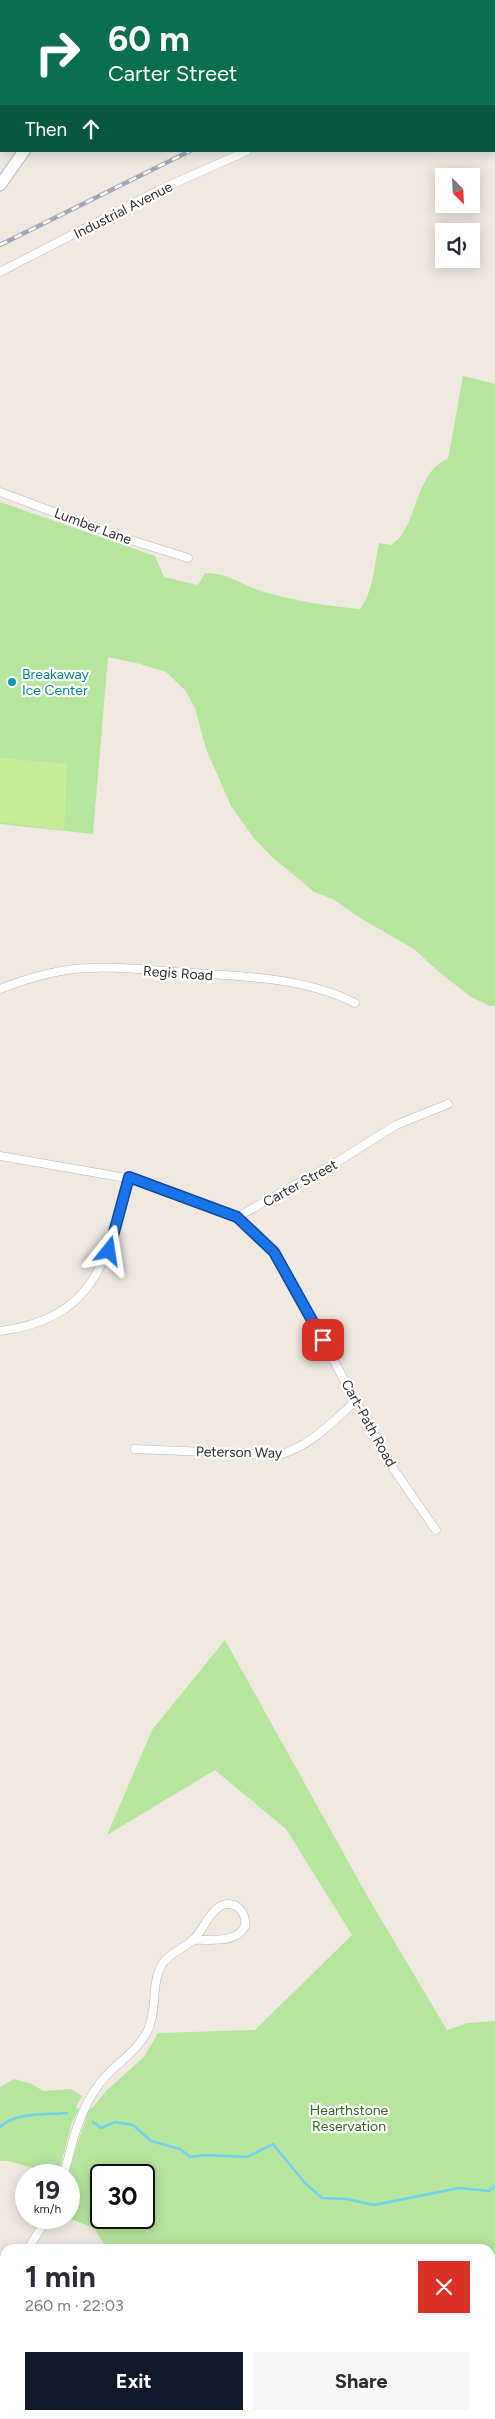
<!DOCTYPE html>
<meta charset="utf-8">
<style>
:root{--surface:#fff;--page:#f7f7f7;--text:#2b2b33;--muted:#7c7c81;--accent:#111827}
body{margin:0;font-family:Figtree,sans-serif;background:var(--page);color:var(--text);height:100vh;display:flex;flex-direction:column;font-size:19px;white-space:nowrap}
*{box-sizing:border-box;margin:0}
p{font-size:16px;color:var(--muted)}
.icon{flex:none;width:28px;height:28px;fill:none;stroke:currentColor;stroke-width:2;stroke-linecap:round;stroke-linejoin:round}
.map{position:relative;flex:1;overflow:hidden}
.drawer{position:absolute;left:0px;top:2244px;width:495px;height:176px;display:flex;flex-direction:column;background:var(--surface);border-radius:15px 15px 0 0;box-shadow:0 2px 12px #0003}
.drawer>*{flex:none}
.guide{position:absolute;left:0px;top:0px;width:495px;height:152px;box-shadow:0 2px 12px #0003;background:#0b6e4f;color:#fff;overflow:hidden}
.needle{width:32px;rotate:156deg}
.fabs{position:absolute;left:435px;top:168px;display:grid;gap:10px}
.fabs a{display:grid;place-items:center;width:45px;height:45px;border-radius:0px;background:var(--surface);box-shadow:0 2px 12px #0003;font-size:25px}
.speed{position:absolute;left:15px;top:2164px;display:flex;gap:10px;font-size:25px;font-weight:700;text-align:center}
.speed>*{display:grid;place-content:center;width:65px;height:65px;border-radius:50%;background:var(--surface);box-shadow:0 2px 12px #0003;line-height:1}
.speed small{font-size:12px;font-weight:400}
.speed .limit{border:2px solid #111;border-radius:8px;background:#fff;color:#111}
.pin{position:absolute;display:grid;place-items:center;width:42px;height:42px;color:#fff;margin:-21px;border-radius:10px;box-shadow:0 2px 8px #0006}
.me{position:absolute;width:55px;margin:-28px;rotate:15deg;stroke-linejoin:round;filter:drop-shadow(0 0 4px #0008)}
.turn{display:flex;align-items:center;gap:18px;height:105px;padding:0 25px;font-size:22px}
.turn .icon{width:65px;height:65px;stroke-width:2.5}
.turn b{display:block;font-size:35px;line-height:42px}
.then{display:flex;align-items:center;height:48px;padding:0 25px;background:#0003;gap:10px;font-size:19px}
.round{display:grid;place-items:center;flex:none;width:52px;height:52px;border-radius:0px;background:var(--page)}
.summary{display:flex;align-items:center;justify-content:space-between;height:85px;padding:0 25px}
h1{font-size:30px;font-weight:700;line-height:38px}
.action{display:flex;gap:10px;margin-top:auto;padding:10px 25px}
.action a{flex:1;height:58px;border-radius:0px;background:var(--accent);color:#fff;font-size:20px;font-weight:700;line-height:58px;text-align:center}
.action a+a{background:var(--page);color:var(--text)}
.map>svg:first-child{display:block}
.green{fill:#b6e59e;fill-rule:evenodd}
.pitch{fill:#c9ec9a}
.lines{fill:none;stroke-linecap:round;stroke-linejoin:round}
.stream{stroke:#75cff0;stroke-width:2.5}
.minor-casing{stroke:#b4b7c1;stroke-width:9}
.secondary-casing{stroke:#b4b7c1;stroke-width:13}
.minor{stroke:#fff;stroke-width:8}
.secondary{stroke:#fff;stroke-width:11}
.rail-casing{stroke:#a3a6b8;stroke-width:4.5}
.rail{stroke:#fff;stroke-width:2.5;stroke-dasharray:8;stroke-linecap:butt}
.route-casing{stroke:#114b97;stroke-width:12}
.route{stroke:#1a73e8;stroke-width:9}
.culture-dot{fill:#0f9aa8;stroke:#fff;stroke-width:2}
.labels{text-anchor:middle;stroke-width:4.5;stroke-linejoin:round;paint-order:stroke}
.street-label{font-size:14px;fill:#2e2e2e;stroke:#fff}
.culture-label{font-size:14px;fill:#0d838f;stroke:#fff;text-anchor:start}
.park-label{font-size:14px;fill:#2c6e1b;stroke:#fff}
</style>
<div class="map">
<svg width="495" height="2419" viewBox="0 0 495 2419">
<rect width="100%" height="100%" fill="#efe9e1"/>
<path class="green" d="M 463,376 L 495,384 L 495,1006 L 490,1006 L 471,997 L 439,972 L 414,949 L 360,918 L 333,899 L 314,892 L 272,857 L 253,837 L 231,806 L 206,749 L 195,708 L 185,690 L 166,672 L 140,664 L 108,657 L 93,834 L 0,824 L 0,502 L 155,556 L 164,577 L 198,585 L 205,573 C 229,573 241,585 264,592 C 296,601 326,606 360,609 C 374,591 374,564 379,543 L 391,545 C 395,542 400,538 402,534 C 418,511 419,470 448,459 Z
M 225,1640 L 369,1899 L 447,2030 L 468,2023 L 495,2021 L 495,2417 L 488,2419 L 420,2419 L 418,2416 L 406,2415 L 490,2415 L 490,2249 L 107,2249 L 94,2228 L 68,2218 L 67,2175 L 89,2110 L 93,2107 L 107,2090 L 144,2057 L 158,2033 L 255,2030 L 352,1935 L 286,1829 L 215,1770 L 107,1835 L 152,1730 ZM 101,2175 L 144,2175 L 144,2218 L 101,2218 Z
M 14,2079 L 32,2084 L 43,2091 L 71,2089 L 82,2096 L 76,2107 L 79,2110 L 72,2122 L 58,2175 L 8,2161 L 0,2161 L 0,2087 Z
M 5,2408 L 5,2415 L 124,2415 L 124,2419 L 0,2419 L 0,2411 Z
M 182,2415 L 333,2415 L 322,2419 L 188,2419 Z"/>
<path class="pitch" d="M 0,758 L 67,764 L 64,830 L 0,822 Z"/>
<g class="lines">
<path class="stream" d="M 93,2122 L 101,2128 L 115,2122 L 133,2125 L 151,2141 L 180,2149 L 190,2157 L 205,2155 L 247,2157 L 273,2144 L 305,2183 L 322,2198 L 347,2199 L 374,2205 L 459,2188 L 489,2191 L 495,2186
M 0,2127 C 15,2112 46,2115 67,2113"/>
<defs>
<path id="minor" d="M 46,0 L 46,1
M 174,0 L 176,1
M 337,1 L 338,0
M 0,272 L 159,190 L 247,151
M 0,492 L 118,536 L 188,558
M 0,989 C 28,978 58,969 89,968 C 118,966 147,970 176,972 C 235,976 302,976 355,1003
M 0,1156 L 138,1180 L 237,1217 L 337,1162 L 396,1125 L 448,1104
M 237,1217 L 274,1252 L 392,1467 L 436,1530
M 0,1331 C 97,1318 107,1259 129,1177
M 135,1449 L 278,1455 C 309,1448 333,1421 356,1401
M 64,2175 C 72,2143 79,2110 100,2083 C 115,2063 136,2054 148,2030 C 158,2009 150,1983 163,1963 C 171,1952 183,1949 193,1940 C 203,1931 207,1915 219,1907 C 233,1898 247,1911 245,1926 C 236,1944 210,1939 193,1940
M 28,2249 L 47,2218
M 0,2289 L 5,2282"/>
<path id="secondary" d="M 126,1 L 127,0
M 0,185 L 24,151"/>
</defs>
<use href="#minor" class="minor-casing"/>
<use href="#secondary" class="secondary-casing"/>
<use href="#minor" class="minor"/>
<use href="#secondary" class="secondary"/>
<defs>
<path id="rail" d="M 494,2 L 495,1
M 0,245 L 190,151"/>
</defs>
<use href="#rail" class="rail-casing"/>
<use href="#rail" class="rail"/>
</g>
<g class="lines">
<defs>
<path id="route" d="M 109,1251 L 129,1177 L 237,1217 L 274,1252 L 323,1340"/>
</defs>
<use href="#route" class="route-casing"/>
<use href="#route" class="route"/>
</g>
<circle class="culture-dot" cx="12" cy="682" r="5"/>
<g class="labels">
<g class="street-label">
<text transform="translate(123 210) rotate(-27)" y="5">Industrial Avenue</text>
<text transform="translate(93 526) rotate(20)" y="5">Lumber Lane</text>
<text transform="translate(178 973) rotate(4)" y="5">Regis Road</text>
<text transform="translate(300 1183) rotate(-29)" y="5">Carter Street</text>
<text transform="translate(369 1423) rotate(61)" y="5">Cart-Path Road</text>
<text transform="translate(239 1452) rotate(1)" y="5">Peterson Way</text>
</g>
<g class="culture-label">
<text x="22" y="679">Breakaway<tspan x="22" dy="16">Ice Center</tspan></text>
</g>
<g class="park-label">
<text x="349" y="2115">Hearthstone<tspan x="349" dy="16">Reservation</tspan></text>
</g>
</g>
</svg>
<div class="fabs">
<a><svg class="needle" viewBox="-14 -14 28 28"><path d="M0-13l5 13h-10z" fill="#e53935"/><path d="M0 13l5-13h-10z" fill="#7c7c81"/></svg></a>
<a><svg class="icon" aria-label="sound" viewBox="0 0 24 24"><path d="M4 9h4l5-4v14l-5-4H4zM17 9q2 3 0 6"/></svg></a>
</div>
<div class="speed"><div>19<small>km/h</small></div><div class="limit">30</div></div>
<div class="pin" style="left:323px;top:1340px;background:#d93025"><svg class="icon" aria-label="arrive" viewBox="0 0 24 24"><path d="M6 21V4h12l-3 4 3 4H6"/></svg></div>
<svg class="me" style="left:109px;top:1251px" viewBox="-20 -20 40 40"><path d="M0-17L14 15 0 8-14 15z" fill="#1a73e8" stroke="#fff" stroke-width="4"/></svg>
<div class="guide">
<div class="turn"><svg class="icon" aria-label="right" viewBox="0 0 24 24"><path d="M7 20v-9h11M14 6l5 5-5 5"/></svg><div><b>60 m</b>Carter Street</div></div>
<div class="then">Then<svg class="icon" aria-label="ahead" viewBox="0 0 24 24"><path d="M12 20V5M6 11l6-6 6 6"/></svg></div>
</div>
<section class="drawer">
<div class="summary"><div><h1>1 min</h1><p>260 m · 22:03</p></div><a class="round" style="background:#d93025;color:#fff"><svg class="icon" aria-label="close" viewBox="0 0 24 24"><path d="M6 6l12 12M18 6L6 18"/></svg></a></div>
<div class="action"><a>Exit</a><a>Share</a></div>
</section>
</div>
